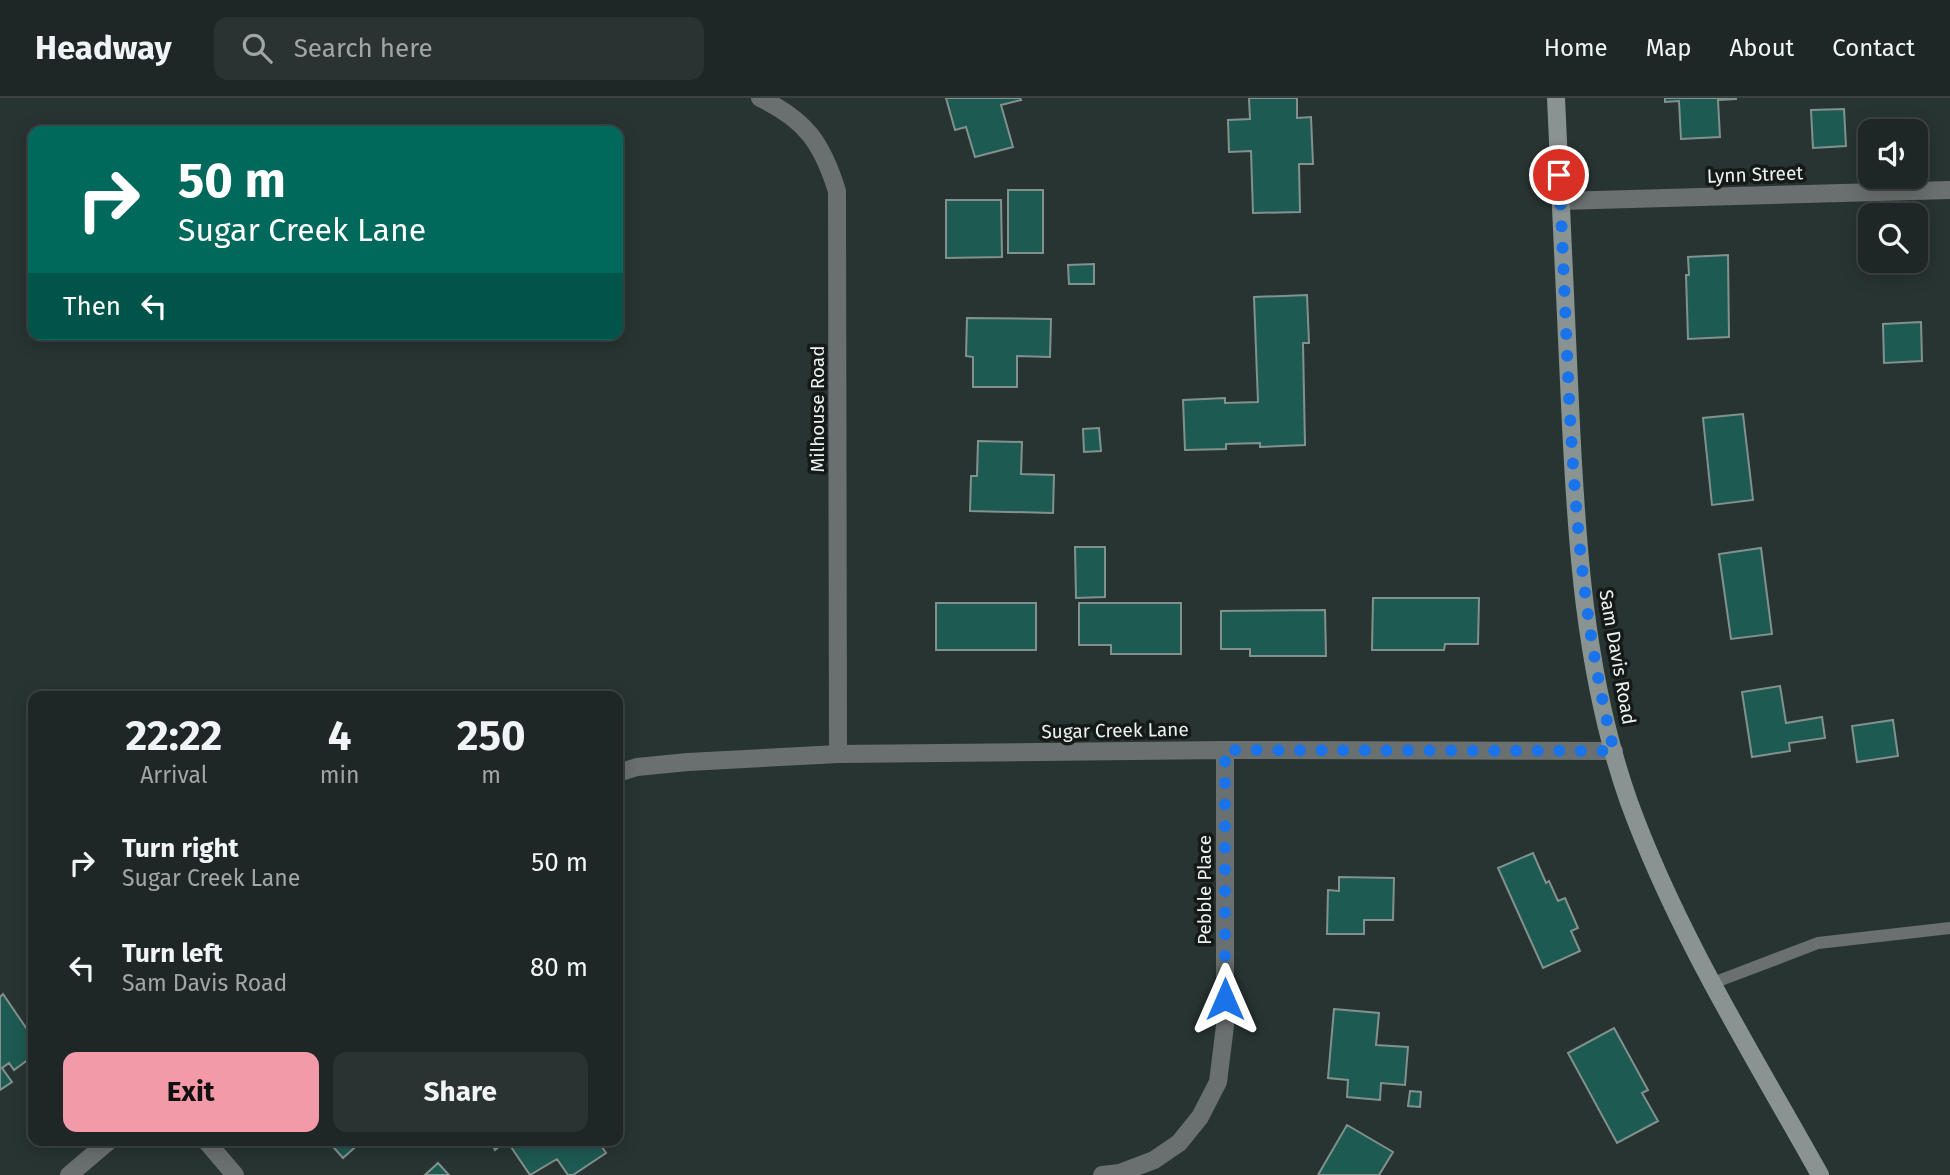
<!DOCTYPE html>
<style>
:root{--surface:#1e2726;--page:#2b3332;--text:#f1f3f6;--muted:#a1a5a7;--line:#3c4443;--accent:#f39aa8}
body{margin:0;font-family:"Fira Sans",sans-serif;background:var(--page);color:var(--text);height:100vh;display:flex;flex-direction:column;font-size:26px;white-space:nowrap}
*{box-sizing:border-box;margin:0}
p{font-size:23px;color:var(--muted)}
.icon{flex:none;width:38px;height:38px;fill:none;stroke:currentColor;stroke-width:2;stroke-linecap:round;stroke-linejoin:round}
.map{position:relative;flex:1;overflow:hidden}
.side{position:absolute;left:28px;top:593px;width:595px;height:455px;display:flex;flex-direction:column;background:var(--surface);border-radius:14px;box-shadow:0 4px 18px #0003,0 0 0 2px var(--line)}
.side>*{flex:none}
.hud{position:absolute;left:28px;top:28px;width:595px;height:214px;border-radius:14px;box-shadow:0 4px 18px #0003,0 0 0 2px var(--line);background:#00695c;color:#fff;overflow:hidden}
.tools{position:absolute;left:1858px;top:21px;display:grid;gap:14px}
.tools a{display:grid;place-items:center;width:70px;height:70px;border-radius:14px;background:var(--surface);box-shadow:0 4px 18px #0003,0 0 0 2px var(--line);font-size:35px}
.pin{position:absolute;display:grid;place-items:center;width:60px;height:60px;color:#fff;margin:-30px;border:4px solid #fff;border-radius:50%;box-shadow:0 2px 7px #0007}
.me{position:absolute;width:77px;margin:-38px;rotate:0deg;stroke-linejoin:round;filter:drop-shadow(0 0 5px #0008)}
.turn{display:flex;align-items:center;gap:24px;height:147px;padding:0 35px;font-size:32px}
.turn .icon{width:91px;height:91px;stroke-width:2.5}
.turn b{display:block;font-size:49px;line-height:60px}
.then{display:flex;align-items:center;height:66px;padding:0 35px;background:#0003;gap:14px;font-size:26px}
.eta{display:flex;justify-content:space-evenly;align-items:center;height:119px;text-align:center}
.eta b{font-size:42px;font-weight:700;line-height:49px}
.action{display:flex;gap:14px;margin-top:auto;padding:14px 35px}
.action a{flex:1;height:80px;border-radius:14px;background:var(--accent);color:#111;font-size:28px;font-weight:700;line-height:80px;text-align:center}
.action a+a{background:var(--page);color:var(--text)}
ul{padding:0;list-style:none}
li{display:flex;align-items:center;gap:21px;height:105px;padding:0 35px}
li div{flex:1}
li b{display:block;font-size:26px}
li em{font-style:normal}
header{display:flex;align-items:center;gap:42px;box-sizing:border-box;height:98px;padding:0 35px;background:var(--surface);border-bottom:2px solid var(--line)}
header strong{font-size:33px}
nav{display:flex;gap:38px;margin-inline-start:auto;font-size:24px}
.search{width:490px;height:63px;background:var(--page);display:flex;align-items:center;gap:18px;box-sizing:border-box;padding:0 24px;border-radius:14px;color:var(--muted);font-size:26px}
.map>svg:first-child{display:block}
.building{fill:#1d5a52;stroke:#83918e;stroke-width:2}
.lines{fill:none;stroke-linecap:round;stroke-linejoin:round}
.lane{stroke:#6a706f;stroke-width:12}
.street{stroke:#6a706f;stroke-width:18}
.secondary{stroke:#899391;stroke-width:18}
.route{stroke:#1a73e8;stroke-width:12;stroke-dasharray:0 21.6}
.labels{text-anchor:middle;stroke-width:7;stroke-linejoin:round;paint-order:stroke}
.street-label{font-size:19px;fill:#ebf3f1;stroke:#151a19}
</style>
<header>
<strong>Headway</strong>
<div class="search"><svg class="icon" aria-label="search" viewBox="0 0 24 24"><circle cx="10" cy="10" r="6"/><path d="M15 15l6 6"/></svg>Search here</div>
<nav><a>Home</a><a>Map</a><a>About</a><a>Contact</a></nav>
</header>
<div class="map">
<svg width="1950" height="1077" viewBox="0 0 1950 1077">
<rect width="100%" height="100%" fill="#283432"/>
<path class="building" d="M 946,0 L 1020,0 L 1021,2 L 1001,7 L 1013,49 L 975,59 L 966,29 L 955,32 Z
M 1249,0 L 1297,0 L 1297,20 L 1311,19 L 1313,66 L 1299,66 L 1300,114 L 1253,115 L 1251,53 L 1229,54 L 1228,22 L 1250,21 Z
M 1665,0 L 1736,0 L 1736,1 L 1718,2 L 1720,39 L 1681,41 L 1679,3 L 1665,4 Z
M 1844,11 L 1846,48 L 1813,50 L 1811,12 Z
M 1008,92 L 1043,92 L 1043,155 L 1008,155 Z
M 946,102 L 1001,102 L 1002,159 L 946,160 Z
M 1728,157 L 1729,239 L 1688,241 L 1686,177 L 1689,177 L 1688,159 Z
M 1094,166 L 1094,186 L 1069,186 L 1068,167 Z
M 1307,197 L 1309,245 L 1303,245 L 1305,347 L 1260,349 L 1260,345 L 1226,346 L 1226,351 L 1185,352 L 1183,302 L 1225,300 L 1225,305 L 1258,304 L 1254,199 Z
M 967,220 L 1051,221 L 1050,259 L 1017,258 L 1017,289 L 973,289 L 973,259 L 966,258 Z
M 1921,224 L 1922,263 L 1884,265 L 1883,226 Z
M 1743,316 L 1753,402 L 1712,407 L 1703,320 Z
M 1099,330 L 1101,353 L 1084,354 L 1083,331 Z
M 978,343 L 1022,344 L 1021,376 L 1054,377 L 1053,415 L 970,413 L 971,378 L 977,378 Z
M 1075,449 L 1105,449 L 1105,499 L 1076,500 Z
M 1761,450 L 1772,536 L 1731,541 L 1719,456 Z
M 1373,500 L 1479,500 L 1478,546 L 1445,546 L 1444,552 L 1372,552 Z
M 936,505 L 1036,505 L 1036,552 L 936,552 Z
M 1079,505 L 1181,505 L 1181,556 L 1111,556 L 1111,547 L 1079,547 Z
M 1325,512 L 1326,558 L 1250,558 L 1250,551 L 1221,551 L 1221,513 Z
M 1780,588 L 1786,625 L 1822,619 L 1825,640 L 1789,645 L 1790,653 L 1752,659 L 1742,594 Z
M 1893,622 L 1898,658 L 1857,664 L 1852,628 Z
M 1533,755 L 1546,785 L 1549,783 L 1558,803 L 1565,800 L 1578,830 L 1571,833 L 1580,853 L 1543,870 L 1498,770 Z
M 1339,779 L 1394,780 L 1393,822 L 1364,822 L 1364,836 L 1327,836 L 1328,792 L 1339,793 Z
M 3,896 L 33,940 L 33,958 L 14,972 L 9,965 L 2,970 L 12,984 L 0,992 L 0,899 Z
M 1334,911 L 1379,915 L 1376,947 L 1408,949 L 1405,987 L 1381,985 L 1380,1002 L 1347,999 L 1348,982 L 1328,980 Z
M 1614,930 L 1648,992 L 1642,995 L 1658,1023 L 1617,1045 L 1568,955 Z
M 1410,993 L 1421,994 L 1420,1009 L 1408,1008 Z
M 1347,1027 L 1393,1054 L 1379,1077 L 1318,1077 Z
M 328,1043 L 362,1043 L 343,1060 Z
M 490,1043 L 505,1043 L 505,1044 L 495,1052 Z
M 507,1043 L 598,1043 L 606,1055 L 573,1077 L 568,1077 L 557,1061 L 530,1077 Z
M 438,1065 L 449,1077 L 425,1077 Z"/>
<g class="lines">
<path class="lane" d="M 1713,885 L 1818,845 L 1950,830"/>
<path class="street" d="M 760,0 C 806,22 822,45 837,93 L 838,656
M 1561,103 L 1950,92
M 618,675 L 637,669 L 688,664 L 838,656 L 1225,652 L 1614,653
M 206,1043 L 235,1077
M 69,1077 L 109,1043
M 1102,1077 L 1120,1075 L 1154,1062 L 1179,1045 L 1200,1019 L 1218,984 L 1225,928 L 1225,652"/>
<path class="secondary" d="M 1556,0 C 1561,102 1565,204 1570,306 C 1576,439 1584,577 1629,704 C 1677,836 1752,955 1820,1077"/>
</g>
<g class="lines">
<path class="route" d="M 1225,901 L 1225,652 L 1614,653 C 1567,465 1570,270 1559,77"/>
</g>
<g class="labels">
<g class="street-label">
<text transform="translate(1755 76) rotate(-2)" y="7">Lynn Street</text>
<text transform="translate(817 311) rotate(-90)" y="7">Milhouse Road</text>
<text transform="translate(1618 559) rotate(80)" y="7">Sam Davis Road</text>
<text transform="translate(1115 632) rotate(-1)" y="7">Sugar Creek Lane</text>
<text transform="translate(1204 792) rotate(-90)" y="7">Pebble Place</text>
</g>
</g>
</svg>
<div class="tools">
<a><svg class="icon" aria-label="sound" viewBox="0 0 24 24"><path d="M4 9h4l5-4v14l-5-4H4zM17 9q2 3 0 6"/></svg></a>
<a><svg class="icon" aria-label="search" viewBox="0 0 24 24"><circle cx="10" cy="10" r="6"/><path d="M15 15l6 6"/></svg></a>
</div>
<div class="pin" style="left:1559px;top:77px;background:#d93025"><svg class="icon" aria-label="arrive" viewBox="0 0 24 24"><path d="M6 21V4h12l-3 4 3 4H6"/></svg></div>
<svg class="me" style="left:1225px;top:901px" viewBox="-20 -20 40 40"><path d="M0-17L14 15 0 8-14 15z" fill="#1a73e8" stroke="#fff" stroke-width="4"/></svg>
<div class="hud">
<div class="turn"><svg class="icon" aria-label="right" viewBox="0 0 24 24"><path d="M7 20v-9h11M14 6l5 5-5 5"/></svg><div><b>50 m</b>Sugar Creek Lane</div></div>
<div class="then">Then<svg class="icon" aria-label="left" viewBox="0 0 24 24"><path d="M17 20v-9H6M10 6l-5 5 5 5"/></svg></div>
</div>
<section class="side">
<div class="eta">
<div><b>22:22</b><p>Arrival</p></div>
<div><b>4</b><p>min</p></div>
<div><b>250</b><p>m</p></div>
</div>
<ul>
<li><svg class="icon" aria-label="right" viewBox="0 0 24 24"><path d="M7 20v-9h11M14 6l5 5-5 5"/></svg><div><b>Turn right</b><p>Sugar Creek Lane</p></div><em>50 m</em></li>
<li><svg class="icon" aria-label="left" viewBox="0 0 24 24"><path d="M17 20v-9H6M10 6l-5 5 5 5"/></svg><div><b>Turn left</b><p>Sam Davis Road</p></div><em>80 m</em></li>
</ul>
<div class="action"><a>Exit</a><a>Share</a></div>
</section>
</div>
